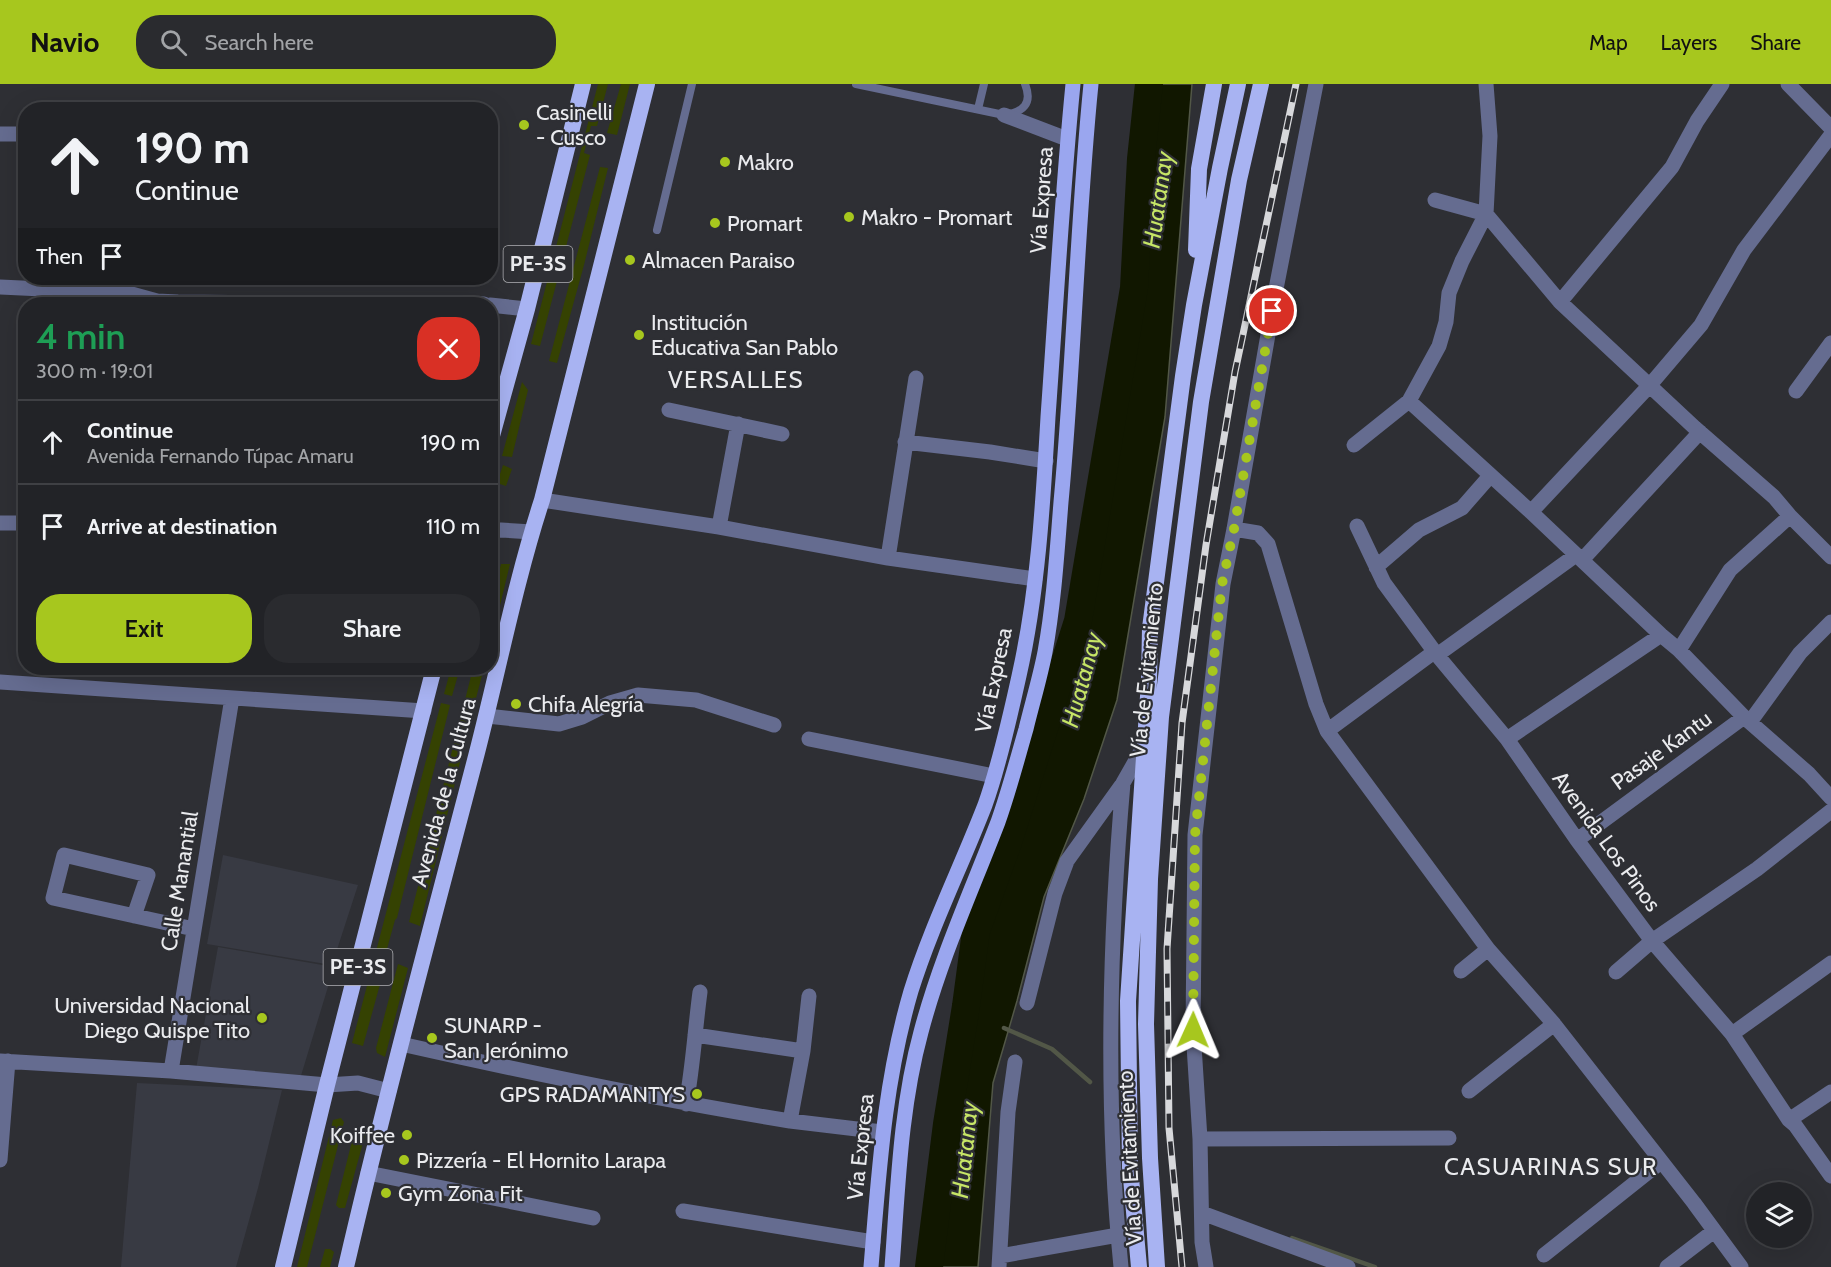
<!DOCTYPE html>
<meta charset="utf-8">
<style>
:root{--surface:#222327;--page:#2a2b2f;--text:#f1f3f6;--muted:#a2a4a7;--line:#3f4044;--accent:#a7c71e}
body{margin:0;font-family:Cabin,sans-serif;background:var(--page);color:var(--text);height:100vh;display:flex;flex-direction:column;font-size:22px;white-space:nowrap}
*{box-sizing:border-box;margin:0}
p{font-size:20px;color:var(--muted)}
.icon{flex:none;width:33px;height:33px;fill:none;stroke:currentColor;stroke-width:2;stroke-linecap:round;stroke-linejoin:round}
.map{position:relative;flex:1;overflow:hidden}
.sheet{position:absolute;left:18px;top:213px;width:480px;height:378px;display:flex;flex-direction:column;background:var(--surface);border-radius:24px;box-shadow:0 6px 24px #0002,0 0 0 2px var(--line)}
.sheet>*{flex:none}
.guide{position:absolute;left:18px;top:18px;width:480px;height:183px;border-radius:24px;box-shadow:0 6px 24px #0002,0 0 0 2px var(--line);background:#222327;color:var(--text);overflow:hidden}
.tools{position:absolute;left:1746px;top:1098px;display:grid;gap:12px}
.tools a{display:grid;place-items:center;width:66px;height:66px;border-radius:50%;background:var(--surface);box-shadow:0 6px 24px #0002,0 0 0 2px var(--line);font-size:30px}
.pin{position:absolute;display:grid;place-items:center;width:51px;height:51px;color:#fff;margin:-26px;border:3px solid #fff;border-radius:50%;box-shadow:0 2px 6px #0007}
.me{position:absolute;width:66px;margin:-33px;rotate:1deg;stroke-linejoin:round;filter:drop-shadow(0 0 4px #0008)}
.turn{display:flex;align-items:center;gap:21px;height:126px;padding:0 18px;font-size:27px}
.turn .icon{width:78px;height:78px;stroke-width:2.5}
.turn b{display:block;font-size:42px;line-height:51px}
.then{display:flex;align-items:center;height:57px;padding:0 18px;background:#0003;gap:12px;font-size:22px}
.round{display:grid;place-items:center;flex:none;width:63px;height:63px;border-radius:24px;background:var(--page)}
.overview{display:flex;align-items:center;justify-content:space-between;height:102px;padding:0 18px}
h1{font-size:36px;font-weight:600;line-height:45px;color:#1e9e55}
.action{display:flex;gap:12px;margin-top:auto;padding:12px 18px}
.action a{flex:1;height:69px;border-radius:24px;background:var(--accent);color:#111;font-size:24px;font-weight:600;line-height:69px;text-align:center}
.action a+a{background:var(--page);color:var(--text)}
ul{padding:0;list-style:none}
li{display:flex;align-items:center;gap:18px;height:84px;padding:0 18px;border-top:2px solid var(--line)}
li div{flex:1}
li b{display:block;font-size:22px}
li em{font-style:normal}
header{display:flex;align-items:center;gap:36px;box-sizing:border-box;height:84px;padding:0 30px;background:var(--accent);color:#111}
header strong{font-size:28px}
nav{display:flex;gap:33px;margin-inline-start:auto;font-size:21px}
.search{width:420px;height:54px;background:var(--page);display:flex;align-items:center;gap:15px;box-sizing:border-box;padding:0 21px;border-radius:24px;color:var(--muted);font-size:22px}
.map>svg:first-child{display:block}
.built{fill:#383a43}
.green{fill:#354202}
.water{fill:#111700;stroke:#525747;stroke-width:1.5}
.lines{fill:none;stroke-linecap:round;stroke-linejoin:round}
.stream{stroke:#525747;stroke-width:4.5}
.river{stroke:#111700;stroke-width:28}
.service{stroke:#656c90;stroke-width:8}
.minor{stroke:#656c90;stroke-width:15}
.tertiary{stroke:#656c90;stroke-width:15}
.primary{stroke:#9aa6ef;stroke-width:15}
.trunk{stroke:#a8b3f2;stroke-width:16}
.rail-casing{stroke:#d7d8db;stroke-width:7}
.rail{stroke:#2e2f34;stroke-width:4.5;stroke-dasharray:14;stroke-linecap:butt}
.route{stroke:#a7c71e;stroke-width:10;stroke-dasharray:0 18}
.poi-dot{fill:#a7c71e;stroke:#2e2f34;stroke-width:2}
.labels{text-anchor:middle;stroke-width:4.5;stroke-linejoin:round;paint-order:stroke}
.shield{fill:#2e2f34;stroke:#b2b3b6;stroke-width:1.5}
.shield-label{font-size:21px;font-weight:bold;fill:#eaebee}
.poi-label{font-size:22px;fill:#eaebee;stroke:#2e2f34;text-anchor:start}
.street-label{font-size:22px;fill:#eaebee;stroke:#2e2f34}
.water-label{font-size:24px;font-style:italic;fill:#c6e566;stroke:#2e2f34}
.neighbourhood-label{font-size:24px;letter-spacing:1.5px;fill:#eaebee;stroke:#2e2f34}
</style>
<header>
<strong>Navio</strong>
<div class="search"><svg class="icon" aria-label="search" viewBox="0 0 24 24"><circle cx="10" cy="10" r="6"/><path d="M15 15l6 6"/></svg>Search here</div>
<nav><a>Map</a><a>Layers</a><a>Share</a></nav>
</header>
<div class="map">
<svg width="1831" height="1183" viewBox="0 0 1831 1183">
<rect width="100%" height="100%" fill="#2e2f34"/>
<path class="built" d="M 223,771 L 358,801 L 332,881 L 207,860 Z
M 218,863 L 334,883 L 300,995 L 196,985 Z
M 137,999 L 282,1006 L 258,1104 L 236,1183 L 121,1183 Z"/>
<path class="green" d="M 598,0 L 608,0 L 597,42 L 591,42 L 584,69 L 590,71 L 540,262 L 531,260 Z
M 621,0 L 630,0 L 617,51 L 607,49 Z
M 600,83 L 608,84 L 584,181 L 557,279 L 549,277 Z
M 522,298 L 528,306 L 512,373 L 502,372 Z
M 503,381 L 512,385 L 506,402 L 497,399 Z
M 501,480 L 510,480 L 496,538 L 491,535 L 491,520 Z
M 451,584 L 460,584 L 452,612 L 444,610 Z
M 473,584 L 484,584 L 475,618 L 465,616 Z
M 441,619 L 450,621 L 397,834 L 395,836 L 385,872 L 387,875 L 363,962 L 352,959 Z
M 463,623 L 473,625 L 420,842 L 409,838 Z
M 398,880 L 408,884 L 385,973 L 377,969 L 376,964 Z
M 341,1034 L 344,1038 L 307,1183 L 297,1183 L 333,1036 Z
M 361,1044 L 366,1048 L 345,1124 L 339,1124 L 336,1121 L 355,1045 Z
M 325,1165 L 330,1165 L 334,1168 L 330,1183 L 320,1183 Z"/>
<path class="water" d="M 1149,0 L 1192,0 L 1165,333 L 1117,616 L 1084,715 L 1044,813 L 1017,917 L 993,999 L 978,1183 L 929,1183 L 947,1040 L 966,922 L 976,847 L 1008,758 L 1078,537 L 1134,204 L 1141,75 Z"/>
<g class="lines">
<path class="stream" d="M 1004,944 L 1052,965 L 1090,998
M 1292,1154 L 1375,1183"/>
<path class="river" d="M 929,1183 L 947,1040 L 966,922 L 976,847 L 1008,758 L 1078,537 L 1134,204 L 1141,75 L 1149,0"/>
<path class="service" d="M 856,0 L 1004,31 C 1023,28 1033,20 1025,0
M 978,25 L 984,0
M 657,146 L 692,0"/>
<path class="minor" d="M 1004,31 L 1067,55
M 0,50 L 26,50
M 1435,116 L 1486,130 L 1560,218 L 1695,344 L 1774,413 L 1790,432 L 1831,473
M 0,203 L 128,209 L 157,217 L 178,218 L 405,220 L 465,219 L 484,220
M 1560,218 L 1672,83 L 1697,37 L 1722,0
M 490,221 L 527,225
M 1796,307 L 1831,259
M 1409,317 L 1531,428 L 1661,551 L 1679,566 L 1744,633 L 1809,690 L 1831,714
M 669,326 L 782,350
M 905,358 L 990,368 L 1046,377
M 1354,361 L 1409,317 L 1439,262 L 1446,238 L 1449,209 L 1462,177 L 1486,130 L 1490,52 L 1486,0
M 542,416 L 719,443 L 888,474 L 1035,495
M 1531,428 L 1650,301 L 1701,241 L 1744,166 L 1831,51
M 0,439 L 26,439
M 1357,442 L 1384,499 L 1437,571 L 1507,655 L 1577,756 L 1652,857 L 1732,950 L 1789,1036 L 1795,1041 L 1831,1092
M 719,443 L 738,340
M 1234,445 L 1258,449 L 1268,460 L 1316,620 L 1327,647 L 1488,865 L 1554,940 L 1694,1119 L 1741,1183
M 490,447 L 501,446 L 532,448
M 888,474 L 916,294
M 1582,476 L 1700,348
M 1376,483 L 1419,446 L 1462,424 L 1490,392
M 1679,566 L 1730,486 L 1790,432
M 1437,571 L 1576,471
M 0,598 L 424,627
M 487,632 L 559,640 L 582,633 L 610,619 L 638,611 L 696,616 L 774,641
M 1750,638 L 1800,569 L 1831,538
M 1327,647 L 1434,568
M 809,655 L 994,692
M 1507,655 L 1661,551
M 1577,756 L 1744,633
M 134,832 L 148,791 L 64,771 L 53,814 L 194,845
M 1461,887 L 1488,865
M 1616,888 L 1652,857 L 1757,785 L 1831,727
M 1027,919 L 1055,809 L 1067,777 L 1123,699 L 1144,662
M 1732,950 L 1831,879
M 695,951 L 803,967
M 401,960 C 530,989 659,1016 790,1037 L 803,967 L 809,912
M 0,977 L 171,987 L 327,1001 L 358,999 L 389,1007
M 171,987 L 232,614
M 1469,1007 L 1554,940
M 686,1020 C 693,983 695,945 700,908
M 1789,1036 L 1831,1008
M 790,1037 L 882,1048
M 1200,1055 L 1449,1054
M 0,1076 L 8,977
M 368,1089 L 593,1134
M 683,1127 L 873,1158
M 1202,1129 L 1348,1183
M 1544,1171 L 1661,1078
M 1000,1172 L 1118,1151
M 999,1183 L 1008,1028 L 1015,978
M 1121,1183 C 1105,1022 1109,860 1123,699
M 1206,1183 L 1202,1158 L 1200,1055 L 1193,946 L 1195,751 L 1223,500 L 1234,445 L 1276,205 L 1316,0
M 1667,1183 L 1714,1147"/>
<path class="tertiary" d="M 1788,0 L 1831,44"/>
<path class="primary" d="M 871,1183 C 879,1088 884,999 911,907 C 931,843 961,783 985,721 C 999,682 1010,633 1019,592 C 1038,508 1043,419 1048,333 C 1056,222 1062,111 1073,0
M 892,1183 C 898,1105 900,1025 921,948 C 940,876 971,808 998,738 C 1009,707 1017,676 1026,645 C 1032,620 1040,594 1045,568 C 1054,518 1057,468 1061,418 C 1074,279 1077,139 1091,0"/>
<path class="trunk" d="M 1196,166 L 1199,85 L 1214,0
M 490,359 L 527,225 L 583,0
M 283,1183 L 327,1001 L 434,584
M 346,1183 C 385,1015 430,848 474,680 C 497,593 514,502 542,416 L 647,0
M 1139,1183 L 1130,1083 L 1128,917 L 1149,597 L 1150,544 L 1183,292 L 1194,221 L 1220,84 L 1238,0
M 1157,1183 L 1150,1074 L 1146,940 L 1150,795 L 1161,633 L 1201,318 L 1239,96 L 1261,0"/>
<defs>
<path id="rail" d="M 1182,1183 L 1169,1044 L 1167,865 L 1182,639 L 1206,461 L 1235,288 L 1296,0"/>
</defs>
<use href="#rail" class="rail-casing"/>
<use href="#rail" class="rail"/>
</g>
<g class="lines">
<path class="route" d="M 1193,946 L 1195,751 L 1200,705 L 1222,500 L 1234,445 L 1272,227"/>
</g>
<g class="poi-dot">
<circle cx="524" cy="41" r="6"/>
<circle cx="725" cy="78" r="6"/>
<circle cx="849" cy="133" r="6"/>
<circle cx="715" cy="139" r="6"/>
<circle cx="630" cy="176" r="6"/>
<circle cx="639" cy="251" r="6"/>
<circle cx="516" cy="620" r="6"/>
<circle cx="262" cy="934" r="6"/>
<circle cx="432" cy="954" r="6"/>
<circle cx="697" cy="1010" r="6"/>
<circle cx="407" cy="1051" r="6"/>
<circle cx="404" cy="1076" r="6"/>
<circle cx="386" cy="1109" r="6"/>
</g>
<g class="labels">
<g class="shield">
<rect x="503.5" y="162" width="69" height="36" rx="4.5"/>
<rect x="323.5" y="865" width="69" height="36" rx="4.5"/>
</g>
<g class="shield-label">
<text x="538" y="187">PE-3S</text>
<text x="358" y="890">PE-3S</text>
</g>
<g class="poi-label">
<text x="536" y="36">Casinelli<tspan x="536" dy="25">- Cusco</tspan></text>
<text x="737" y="86">Makro</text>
<text x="861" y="141">Makro - Promart</text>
<text x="727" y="147">Promart</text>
<text x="642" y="184">Almacen Paraiso</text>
<text x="651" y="246">Institución<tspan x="651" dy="25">Educativa San Pablo</tspan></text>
<text x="528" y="628">Chifa Alegría</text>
<text x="250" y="929" text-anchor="end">Universidad Nacional<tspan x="250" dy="25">Diego Quispe Tito</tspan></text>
<text x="444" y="949">SUNARP -<tspan x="444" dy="25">San Jerónimo</tspan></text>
<text x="685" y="1018" text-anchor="end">GPS RADAMANTYS</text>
<text x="395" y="1059" text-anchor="end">Koiffee</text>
<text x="416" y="1084">Pizzería - El Hornito Larapa</text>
<text x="398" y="1117">Gym Zona Fit</text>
</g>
<g class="street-label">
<text transform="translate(1041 116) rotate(-86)" y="8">Vía Expresa</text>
<text transform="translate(1146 586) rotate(-84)" y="8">Vía de Evitamiento</text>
<text transform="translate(993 596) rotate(-78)" y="8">Vía Expresa</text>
<text transform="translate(1661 666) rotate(-36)" y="8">Pasaje Kantu</text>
<text transform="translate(443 708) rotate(-75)" y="8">Avenida de la Cultura</text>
<text transform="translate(1607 757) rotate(54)" y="8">Avenida Los Pinos</text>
<text transform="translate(179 797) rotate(-81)" y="8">Calle Manantial</text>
<text transform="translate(860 1063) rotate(-84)" y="8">Vía Expresa</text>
<text transform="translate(1129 1074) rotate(-93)" y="8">Vía de Evitamiento</text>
</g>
<g class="water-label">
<text transform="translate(1158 116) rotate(-82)" y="8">Huatanay</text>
<text transform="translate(1082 596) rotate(-75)" y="8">Huatanay</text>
<text transform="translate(965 1066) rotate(-84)" y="8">Huatanay</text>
</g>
<g class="neighbourhood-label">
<text x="736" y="304">VERSALLES</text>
<text x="1551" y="1091">CASUARINAS SUR</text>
</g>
</g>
</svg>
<div class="tools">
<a><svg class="icon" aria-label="layers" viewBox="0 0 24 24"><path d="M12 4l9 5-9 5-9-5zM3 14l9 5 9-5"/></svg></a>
</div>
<div class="pin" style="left:1272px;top:227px;background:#d93025"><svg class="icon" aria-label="arrive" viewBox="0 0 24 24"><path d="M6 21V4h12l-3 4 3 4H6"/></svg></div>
<svg class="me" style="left:1193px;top:946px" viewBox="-20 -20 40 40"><path d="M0-17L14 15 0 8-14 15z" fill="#a7c71e" stroke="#fff" stroke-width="4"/></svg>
<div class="guide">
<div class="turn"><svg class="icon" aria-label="ahead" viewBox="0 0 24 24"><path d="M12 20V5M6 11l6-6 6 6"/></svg><div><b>190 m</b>Continue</div></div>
<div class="then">Then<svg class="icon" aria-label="arrive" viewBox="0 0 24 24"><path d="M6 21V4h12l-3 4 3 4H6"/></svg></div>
</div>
<section class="sheet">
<div class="overview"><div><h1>4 min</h1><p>300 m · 19:01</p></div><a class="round" style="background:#d93025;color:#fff"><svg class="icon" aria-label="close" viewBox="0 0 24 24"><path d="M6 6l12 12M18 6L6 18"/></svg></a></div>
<ul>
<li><svg class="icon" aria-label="ahead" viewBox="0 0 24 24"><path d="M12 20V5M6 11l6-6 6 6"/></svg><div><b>Continue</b><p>Avenida Fernando Túpac Amaru</p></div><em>190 m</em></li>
<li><svg class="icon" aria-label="arrive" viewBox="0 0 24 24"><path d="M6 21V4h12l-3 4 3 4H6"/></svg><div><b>Arrive at destination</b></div><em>110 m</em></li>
</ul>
<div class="action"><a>Exit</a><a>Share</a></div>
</section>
</div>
